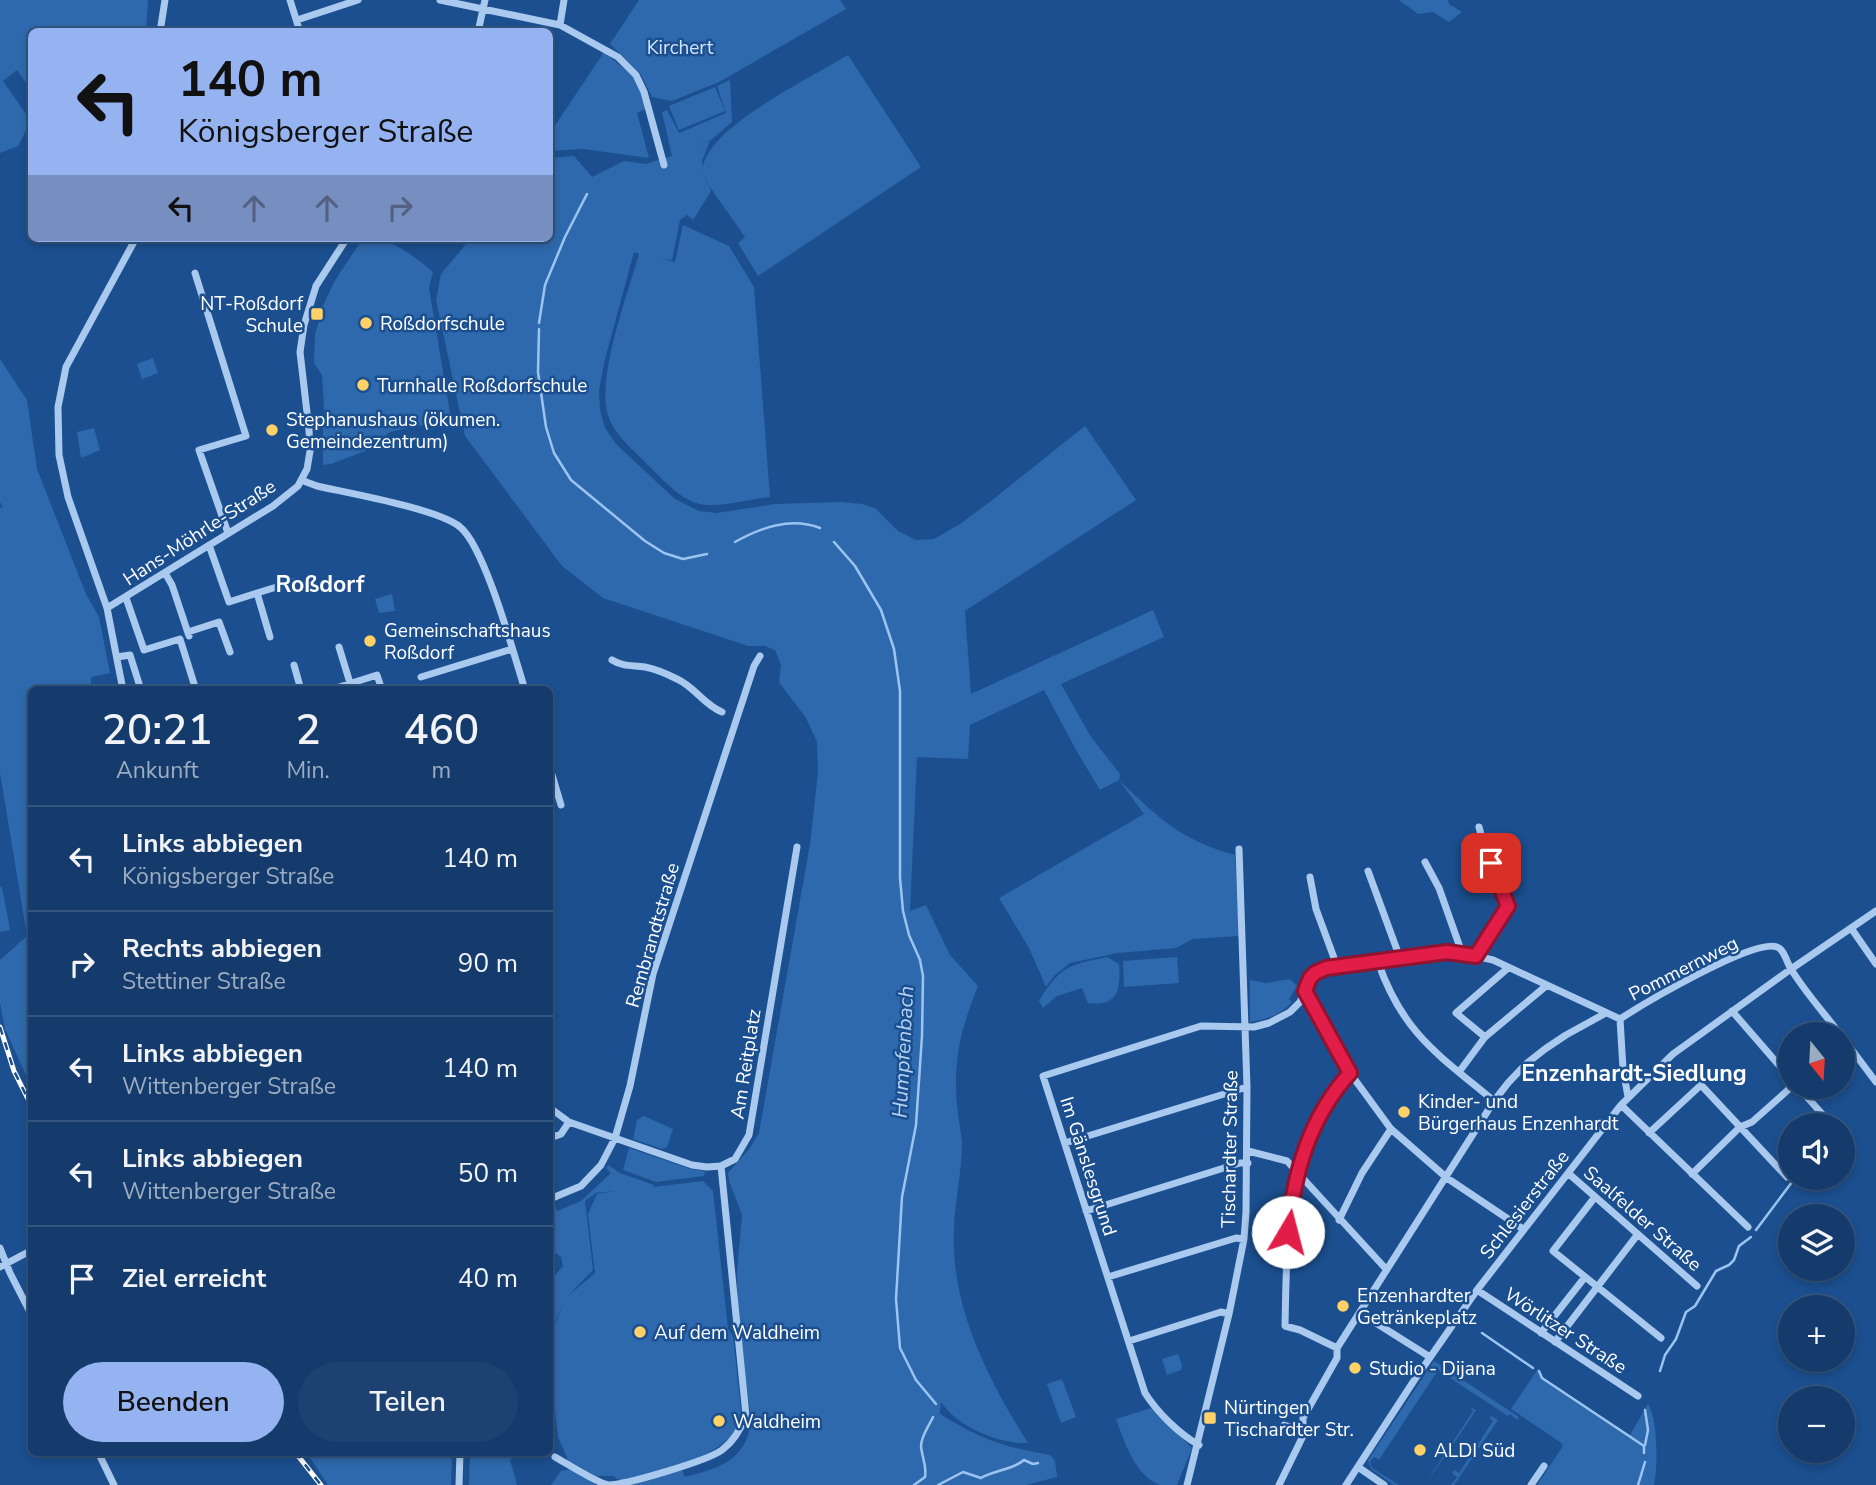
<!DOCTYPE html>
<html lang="de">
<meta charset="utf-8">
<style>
:root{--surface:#143b6b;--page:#1d4271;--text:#f1f3f6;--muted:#9dadc1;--line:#33557e;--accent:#95b2f1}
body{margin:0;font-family:"Nunito Sans",sans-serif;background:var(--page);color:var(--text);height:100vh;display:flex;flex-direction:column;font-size:26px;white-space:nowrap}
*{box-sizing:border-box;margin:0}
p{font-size:23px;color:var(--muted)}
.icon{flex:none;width:38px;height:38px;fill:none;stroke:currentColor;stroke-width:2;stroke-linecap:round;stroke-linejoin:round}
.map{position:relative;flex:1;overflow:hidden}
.drawer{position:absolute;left:28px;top:686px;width:525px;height:770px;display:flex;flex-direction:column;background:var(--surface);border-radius:10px;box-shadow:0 4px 10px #0003,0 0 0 2px var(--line)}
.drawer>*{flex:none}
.guide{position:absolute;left:28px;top:28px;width:525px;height:214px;border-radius:10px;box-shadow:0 4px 10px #0003,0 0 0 2px var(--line);background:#95b2f1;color:#111;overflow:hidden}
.needle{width:46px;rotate:162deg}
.buttons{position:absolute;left:1778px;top:1022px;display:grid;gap:14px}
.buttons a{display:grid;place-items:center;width:77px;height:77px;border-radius:50%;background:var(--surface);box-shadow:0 4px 10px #0003,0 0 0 2px var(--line);font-size:35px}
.pin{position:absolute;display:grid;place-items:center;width:60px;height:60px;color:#fff;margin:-30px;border-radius:14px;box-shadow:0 4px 10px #0006}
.me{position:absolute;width:77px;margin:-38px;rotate:8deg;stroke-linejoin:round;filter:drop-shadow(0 0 5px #0008)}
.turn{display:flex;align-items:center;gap:24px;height:147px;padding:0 35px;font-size:32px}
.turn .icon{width:91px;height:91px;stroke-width:2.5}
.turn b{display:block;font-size:49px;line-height:60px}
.lanes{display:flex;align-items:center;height:66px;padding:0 35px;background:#0003;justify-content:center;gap:35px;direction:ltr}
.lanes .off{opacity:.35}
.eta{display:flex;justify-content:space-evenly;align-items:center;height:119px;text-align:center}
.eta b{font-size:42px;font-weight:600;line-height:49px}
.button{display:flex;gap:14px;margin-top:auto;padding:14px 35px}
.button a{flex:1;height:80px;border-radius:42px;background:var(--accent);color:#111;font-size:28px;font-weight:600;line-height:80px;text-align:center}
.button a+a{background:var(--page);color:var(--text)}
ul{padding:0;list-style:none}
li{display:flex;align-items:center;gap:21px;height:105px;padding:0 35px;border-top:2px solid var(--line)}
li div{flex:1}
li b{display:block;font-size:26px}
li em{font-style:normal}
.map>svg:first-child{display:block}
.green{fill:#2e69ad;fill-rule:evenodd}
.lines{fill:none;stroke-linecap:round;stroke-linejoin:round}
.stream{stroke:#9cc4f0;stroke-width:2.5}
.minor{stroke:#a9c9ee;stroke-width:7}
.rail-casing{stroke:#fff;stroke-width:5}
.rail{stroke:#1b4f8f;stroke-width:2.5;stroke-dasharray:8;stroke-linecap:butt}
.route-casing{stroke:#92132f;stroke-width:18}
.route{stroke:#e11d48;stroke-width:12}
.poi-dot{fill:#ffd166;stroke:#1b4f8f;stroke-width:2.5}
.labels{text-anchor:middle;stroke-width:5;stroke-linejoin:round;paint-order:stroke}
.park-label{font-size:19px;fill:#cfe3fa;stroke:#1b4f8f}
.poi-label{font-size:19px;fill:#fff;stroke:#1b4f8f;text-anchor:start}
.street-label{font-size:19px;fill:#fff;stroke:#1b4f8f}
.water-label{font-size:21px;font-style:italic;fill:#b5d3f5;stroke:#1b4f8f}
.quarter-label{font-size:23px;font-weight:bold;fill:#fff;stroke:#1b4f8f}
</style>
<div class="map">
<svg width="1876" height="1485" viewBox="0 0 1876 1485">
<rect width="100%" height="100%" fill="#1b4f8f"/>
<path class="green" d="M 0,0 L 148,0 L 146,31 L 32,32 L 31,90 L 17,70 L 3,81 L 31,121 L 18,146 L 0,153 Z
M 639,0 L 840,0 L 846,9 L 719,82 L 672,101 L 652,97 L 640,73 L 610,44 Z
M 1399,0 L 1448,0 L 1449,4 L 1462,12 L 1449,22 L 1433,12 L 1418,14 Z
M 604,52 L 634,77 L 647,108 L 637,113 L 649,158 L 583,149 L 550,151 L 550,133 Z
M 848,55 L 921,167 L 758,276 L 738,243 L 745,237 L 707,183 L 702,170 L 711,191 L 693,220 L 687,215 L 680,220 L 672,260 L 660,258 L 675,262 L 683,225 L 729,246 L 754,287 L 770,497 C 749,499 726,506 706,505 C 684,504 663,480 649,466 C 635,452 619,439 610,421 C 593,384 628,294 639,254 L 634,252 L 605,359 L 599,390 L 600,410 L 605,428 L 616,444 L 675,499 L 699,511 L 717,513 L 775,504 L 841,502 L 862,504 L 875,508 L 898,531 L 916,540 L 934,539 L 960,524 L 991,501 L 1085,426 L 1136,500 L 965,611 L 971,694 L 1153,610 L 1164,637 L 1061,684 L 1091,737 L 1120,774 L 1119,780 C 1159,818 1180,840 1235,855 L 1239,936 L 1193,939 L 1176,948 L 1118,953 L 1070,963 L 1055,975 L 1046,987 L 1029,948 L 999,898 L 1144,814 L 1119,780 L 1100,790 L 1076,750 L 1044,690 L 970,725 L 968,759 L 917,757 L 910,911 L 926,905 L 950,955 L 978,986 C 961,1029 953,1058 957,1106 C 958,1118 961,1130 962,1143 C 962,1171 955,1200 954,1228 C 950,1306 988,1379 1028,1443 C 999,1444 957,1427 941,1402 L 940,1414 C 981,1439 1003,1447 1050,1455 L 1055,1461 L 1057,1477 L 1026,1485 L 630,1485 L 682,1470 L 685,1477 C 719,1468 747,1461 751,1420 L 738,1320 L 737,1271 L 742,1215 L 729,1181 L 728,1173 L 750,1148 L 759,1133 L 810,844 L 818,772 L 817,742 L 806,718 L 779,682 L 781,665 L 775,650 L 765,646 L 748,646 L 603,598 L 562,566 L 465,436 L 436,300 L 441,274 L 471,238 L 550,238 L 550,158 L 574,156 L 592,177 L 624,161 L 646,164 L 672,156 L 662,112 L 667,110 L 679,133 L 726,113 L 717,86 L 730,80 L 732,122 L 711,140 L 694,147 L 710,141 L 702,161 L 703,168 C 706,128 814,76 848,55 Z
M 715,87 L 725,111 L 679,130 L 669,106 Z
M 363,238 C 391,238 412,254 433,272 L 429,288 L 451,419 L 390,432 L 365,451 L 331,464 L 323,465 L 323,426 L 325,422 L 322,375 L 314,363 L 315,335 L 323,306 L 334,282 Z
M 153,358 L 158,373 L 142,379 L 137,364 Z
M 0,359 L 27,400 L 37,469 L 86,594 L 99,617 L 110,673 L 91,677 L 91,689 L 32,690 L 31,1086 L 5,1029 L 0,1003 L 0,960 L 27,936 L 0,773 L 0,507 L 3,508 L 0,502 Z
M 94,428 L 100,450 L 81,458 L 77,432 Z
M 392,594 L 395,611 L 379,613 L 375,599 Z
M 0,887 L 2,887 L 10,930 L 0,932 Z
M 1107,957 L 1119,964 C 1121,990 1118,1007 1088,1003 L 1082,988 L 1057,996 L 1043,1008 L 1039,1001 C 1060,966 1069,965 1107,957 Z
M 1177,957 L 1179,983 L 1124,987 L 1123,961 Z
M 1290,979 L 1297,986 L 1289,999 L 1292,1002 C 1282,1014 1265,1020 1250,1022 L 1250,980 L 1266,983 Z
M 644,1116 L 673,1129 L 667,1147 L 662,1149 L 633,1139 L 637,1120 Z
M 629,1148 L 691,1169 L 705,1171 L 704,1176 L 656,1182 L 623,1170 Z
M 608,1165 L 620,1173 L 654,1185 L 653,1187 L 703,1181 L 713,1191 L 728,1329 L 733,1336 L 742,1419 C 726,1460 659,1469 621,1481 L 613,1476 L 596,1476 L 568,1460 L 558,1437 L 551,1375 L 550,1377 L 550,1335 L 564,1303 L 550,1332 L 550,1281 L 563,1266 L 561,1257 L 550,1249 L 550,1206 L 555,1205 L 557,1211 L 581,1201 L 611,1173 L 606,1168 ZM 615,1191 L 597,1194 L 588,1214 L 595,1273 L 567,1297 L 593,1270 L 585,1201 L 596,1193 Z
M 1178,1354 L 1182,1365 L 1181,1370 L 1167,1375 L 1162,1359 Z
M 1434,1361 L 1519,1417 L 1517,1420 L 1510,1414 L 1508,1416 L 1438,1370 L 1379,1460 L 1374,1457 L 1370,1462 L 1372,1468 L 1399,1485 L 1394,1485 L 1371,1469 L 1368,1460 Z
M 1538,1369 L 1542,1378 L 1630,1435 L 1648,1404 C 1658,1419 1658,1467 1654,1485 L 1537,1485 L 1563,1446 L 1560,1442 L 1511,1409 Z
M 1062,1379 L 1076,1417 L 1061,1423 L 1047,1384 Z
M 1470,1407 L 1476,1410 L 1448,1452 L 1452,1455 L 1450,1458 L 1445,1456 L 1426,1483 L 1444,1455 L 1440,1452 L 1442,1449 L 1447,1451 L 1473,1411 Z
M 1151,1408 L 1192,1448 L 1177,1485 C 1172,1485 1164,1485 1160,1485 C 1135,1476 1124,1441 1116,1419 Z
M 1491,1416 L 1498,1420 L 1454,1485 L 1451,1485 L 1457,1477 L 1452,1473 L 1454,1470 L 1459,1473 L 1493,1421 L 1490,1418 Z
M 307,1453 L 452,1453 L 451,1485 L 328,1485 Z
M 470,1453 L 514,1453 L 514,1457 L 510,1460 L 517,1485 L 469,1485 Z
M 571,1469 L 592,1479 L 595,1485 L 551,1485 L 561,1471 Z"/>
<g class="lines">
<path class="stream" d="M 539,323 L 545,285 L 565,237 L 587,194
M 539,329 L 538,372 L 546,427 L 554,453 L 571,480 L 645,541 L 664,553 L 683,559 L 707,554
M 735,542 C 762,527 791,517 820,528
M 834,542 L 855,566 L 881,610 L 894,649 L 900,691 L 900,878 L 903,911 L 909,935 L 920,960 L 923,976 L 922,1036 L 916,1125 L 902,1197 L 896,1299 L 900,1348 L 916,1380 L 936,1404
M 1756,1230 L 1795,1178
M 1482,1333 L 1533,1368
M 1539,1371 L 1542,1378 L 1644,1446 L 1644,1453
M 1660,1371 L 1665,1355 L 1676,1339 L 1686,1312 L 1695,1306 L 1716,1271 L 1729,1265 L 1734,1260 L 1739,1246 L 1751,1237
M 1645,1445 L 1648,1430 L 1645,1410
M 914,1485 L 925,1477 C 927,1465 922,1458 921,1446 C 921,1436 929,1426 933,1417
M 938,1485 L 963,1472 L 981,1478 C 994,1470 1013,1470 1024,1460 L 1033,1464 L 1038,1463
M 1638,1485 L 1645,1462"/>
<path class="minor" d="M 290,0 L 300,32
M 440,0 L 560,25 L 618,57 L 636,75 L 644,92 L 664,165
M 297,20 L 358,0
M 560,25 L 564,0
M 160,32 L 165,0
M 478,32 L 485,0
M 195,273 L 246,436 L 199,450 L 228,533
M 301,480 L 317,486 C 348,493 439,509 460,527 C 485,547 514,655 525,690
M 209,545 L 229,602 L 257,593 L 270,637
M 165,573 L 172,585 L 189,636
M 257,593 L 293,582
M 126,598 L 144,650 L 180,639 L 196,690
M 107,608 L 273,506 L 298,486 L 307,469 L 310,451 L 309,430 L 300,352 L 304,325 L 316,286 L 347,238
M 188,632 L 219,622 L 230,652
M 339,647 L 350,683
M 117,657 L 130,655 L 141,690
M 612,660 C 623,667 633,665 645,667 C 656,669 667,674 677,679 C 695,687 704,705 722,712
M 294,665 L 301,690
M 421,677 L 512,649
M 123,690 L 107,608 L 68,497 L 59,455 L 58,407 L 66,367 L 136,238
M 330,690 L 377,675 L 382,690
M 550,768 L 561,805
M 1425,862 L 1439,888 L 1462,953
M 1368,871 L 1400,958
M 1310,877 L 1316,909 L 1337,966
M 1851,928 L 1876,964
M 1476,956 L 1505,914 L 1508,906 L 1484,846 L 1479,827
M 1378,962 C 1403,1034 1439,1055 1494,1101
M 1305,991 L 1350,1073 L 1391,1129 L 1447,1178 L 1523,1229
M 1732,1011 L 1790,1078
M 1620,1019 C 1643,1004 1754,938 1777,947 C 1784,949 1787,963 1791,969 C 1805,992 1824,1013 1840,1034
M 1485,1037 L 1546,986
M 1843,1038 L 1876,1082
M 1459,1072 L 1485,1037 L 1456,1013 L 1508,968
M 1798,1087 L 1832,1125
M 1621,1105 L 1748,1227
M 550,1108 L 569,1122 L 692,1165 L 707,1167 L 721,1166 L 735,1159 L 749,1135 L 797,847
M 1649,1133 L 1701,1085 L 1787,1177
M 550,1138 L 561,1134 L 569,1122
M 1065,1143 L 1247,1087
M 1248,1151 L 1287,1161 L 1386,1269
M 1568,1173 L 1697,1286
M 1692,1174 L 1740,1127 L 1752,1122 L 1788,1090 L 1790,1085
M 1595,1197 L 1553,1251 L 1661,1338
M 550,1199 L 581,1186 L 601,1165 L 615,1138 L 630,1086 L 653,974 L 754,666 L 760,656
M 1086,1211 L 1240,1163 L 1248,1163
M 1339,1220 L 1362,1173 L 1391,1129
M 0,1248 L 10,1273 L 32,1316
M 0,1267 L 32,1250
M 1108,1277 L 1236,1238 L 1244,1239
M 1477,1290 L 1638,1396
M 1360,1313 L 1430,1357
M 1541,1333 L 1585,1277
M 1129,1341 L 1221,1312 L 1229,1314
M 1555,1342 L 1638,1234
M 1337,1348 L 1300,1330 L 1285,1326 C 1287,1236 1285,1145 1350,1073
M 1284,1425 L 1303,1431
M 1199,1445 C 1179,1434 1157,1412 1145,1393 L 1043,1076 L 1201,1026 L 1254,1027 L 1269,1023 L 1290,1012 L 1300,1002 L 1310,978 L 1326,968 L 1447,952 L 1462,953 L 1493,960 L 1620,1019 L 1623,1069 L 1628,1097
M 98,1452 L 114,1485
M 555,1457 C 566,1463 597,1483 608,1485 C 625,1485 707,1461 722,1450 C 734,1441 741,1429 746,1415 L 721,1166
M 1358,1467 L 1384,1485
M 459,1485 L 460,1452
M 1187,1485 L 1229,1314 L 1244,1239 L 1246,1212 L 1247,1087 L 1239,849
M 1279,1485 L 1303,1436 L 1303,1418 L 1337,1358 L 1337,1348 L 1494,1101 L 1508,1083 L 1526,1064 L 1545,1049 L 1566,1035 L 1606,1013
M 1346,1485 L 1415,1379 L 1477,1290 L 1621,1105 L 1673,1054 L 1791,969 L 1876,911
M 1531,1485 L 1544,1466"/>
<defs>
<path id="rail" d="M 0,1027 L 14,1071 L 32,1107
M 295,1452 L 321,1485"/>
</defs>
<use href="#rail" class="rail-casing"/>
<use href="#rail" class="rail"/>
</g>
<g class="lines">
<defs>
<path id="route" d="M 1288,1232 C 1294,1173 1309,1118 1350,1073 L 1305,991 L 1310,978 L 1315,973 L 1326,968 L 1447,952 L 1476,956 L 1508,906 L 1491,863"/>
</defs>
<use href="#route" class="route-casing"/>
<use href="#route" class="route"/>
</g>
<g class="poi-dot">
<rect x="310" y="307" width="14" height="14" rx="3.5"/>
<circle cx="366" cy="323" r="7"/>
<circle cx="363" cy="385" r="7"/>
<circle cx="272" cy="430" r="7"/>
<circle cx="370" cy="641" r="7"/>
<circle cx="1404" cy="1112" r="7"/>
<circle cx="1343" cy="1306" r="7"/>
<circle cx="640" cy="1332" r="7"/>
<circle cx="1355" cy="1368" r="7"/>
<rect x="1203" y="1411" width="14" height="14" rx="3.5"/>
<circle cx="719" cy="1421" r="7"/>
<circle cx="1420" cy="1450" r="7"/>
</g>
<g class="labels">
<g class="park-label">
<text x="680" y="54">Kirchert</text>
</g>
<g class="poi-label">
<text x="303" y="310" text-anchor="end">NT-Roßdorf<tspan x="303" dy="22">Schule</tspan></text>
<text x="380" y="330">Roßdorfschule</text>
<text x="377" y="392">Turnhalle Roßdorfschule</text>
<text x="286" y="426">Stephanushaus (ökumen.<tspan x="286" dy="22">Gemeindezentrum)</tspan></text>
<text x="384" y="637">Gemeinschaftshaus<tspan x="384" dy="22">Roßdorf</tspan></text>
<text x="1418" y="1108">Kinder- und<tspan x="1418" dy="22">Bürgerhaus Enzenhardt</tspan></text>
<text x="1357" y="1302">Enzenhardter<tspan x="1357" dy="22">Getränkeplatz</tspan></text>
<text x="654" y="1339">Auf dem Waldheim</text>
<text x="1369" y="1375">Studio - Dijana</text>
<text x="1224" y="1414">Nürtingen<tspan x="1224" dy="22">Tischardter Str.</tspan></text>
<text x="733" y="1428">Waldheim</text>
<text x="1434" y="1457">ALDI Süd</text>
</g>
<g class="street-label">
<text transform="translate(199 532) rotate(-33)" y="7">Hans-Möhrle-Straße</text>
<text transform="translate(652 935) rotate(-74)" y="7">Rembrandtstraße</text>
<text transform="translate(1683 968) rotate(-27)" y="7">Pommernweg</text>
<text transform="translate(745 1064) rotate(-81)" y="7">Am Reitplatz</text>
<text transform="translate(1229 1149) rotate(-89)" y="7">Tischardter Straße</text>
<text transform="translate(1089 1166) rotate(72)" y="7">Im Gänslesgrund</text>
<text transform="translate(1524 1204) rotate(-52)" y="7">Schlesierstraße</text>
<text transform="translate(1643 1218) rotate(41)" y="7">Saalfelder Straße</text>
<text transform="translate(1566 1330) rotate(33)" y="7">Wörlitzer Straße</text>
</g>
<g class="water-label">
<text transform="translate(903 1052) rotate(-87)" y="7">Humpfenbach</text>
</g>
<g class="quarter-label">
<text x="320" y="592">Roßdorf</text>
<text x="1634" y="1081">Enzenhardt-Siedlung</text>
</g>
</g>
</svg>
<div class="buttons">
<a><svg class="needle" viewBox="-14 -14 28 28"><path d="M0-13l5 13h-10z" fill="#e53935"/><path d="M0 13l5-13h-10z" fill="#9dadc1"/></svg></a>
<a><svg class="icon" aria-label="sound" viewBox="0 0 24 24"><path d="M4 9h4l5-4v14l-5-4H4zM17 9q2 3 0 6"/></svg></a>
<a><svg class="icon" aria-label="layers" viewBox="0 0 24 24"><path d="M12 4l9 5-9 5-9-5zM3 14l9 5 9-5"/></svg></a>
<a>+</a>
<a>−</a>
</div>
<div class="pin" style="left:1491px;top:863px;background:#d93025"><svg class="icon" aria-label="arrive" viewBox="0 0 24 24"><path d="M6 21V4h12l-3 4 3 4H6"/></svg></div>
<svg class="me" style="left:1288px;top:1232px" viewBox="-20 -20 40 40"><circle r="19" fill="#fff"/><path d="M0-13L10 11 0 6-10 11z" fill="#e11d48"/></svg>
<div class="guide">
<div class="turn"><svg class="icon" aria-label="left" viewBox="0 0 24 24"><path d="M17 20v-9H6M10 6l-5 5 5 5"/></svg><div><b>140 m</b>Königsberger Straße</div></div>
<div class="lanes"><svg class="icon" aria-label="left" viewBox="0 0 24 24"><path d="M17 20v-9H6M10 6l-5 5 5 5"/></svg><svg class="icon off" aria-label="ahead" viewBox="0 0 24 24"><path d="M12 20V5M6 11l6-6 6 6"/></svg><svg class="icon off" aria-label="ahead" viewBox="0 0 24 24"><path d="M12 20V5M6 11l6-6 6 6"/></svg><svg class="icon off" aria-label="right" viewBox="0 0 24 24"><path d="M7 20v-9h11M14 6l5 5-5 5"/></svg></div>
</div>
<section class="drawer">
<div class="eta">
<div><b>20:21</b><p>Ankunft</p></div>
<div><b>2</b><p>Min.</p></div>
<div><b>460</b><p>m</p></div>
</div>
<ul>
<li><svg class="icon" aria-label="left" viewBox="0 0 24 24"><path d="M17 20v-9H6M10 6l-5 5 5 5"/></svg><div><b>Links abbiegen</b><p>Königsberger Straße</p></div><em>140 m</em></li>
<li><svg class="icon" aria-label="right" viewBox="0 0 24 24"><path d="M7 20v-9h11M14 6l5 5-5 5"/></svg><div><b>Rechts abbiegen</b><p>Stettiner Straße</p></div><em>90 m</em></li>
<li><svg class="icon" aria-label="left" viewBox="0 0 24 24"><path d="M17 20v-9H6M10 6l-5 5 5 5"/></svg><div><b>Links abbiegen</b><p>Wittenberger Straße</p></div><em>140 m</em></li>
<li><svg class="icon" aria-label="left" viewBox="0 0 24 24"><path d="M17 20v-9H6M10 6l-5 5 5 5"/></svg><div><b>Links abbiegen</b><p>Wittenberger Straße</p></div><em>50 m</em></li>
<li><svg class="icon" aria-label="arrive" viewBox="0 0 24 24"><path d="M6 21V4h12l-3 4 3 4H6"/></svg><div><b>Ziel erreicht</b></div><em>40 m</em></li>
</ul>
<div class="button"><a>Beenden</a><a>Teilen</a></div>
</section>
</div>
